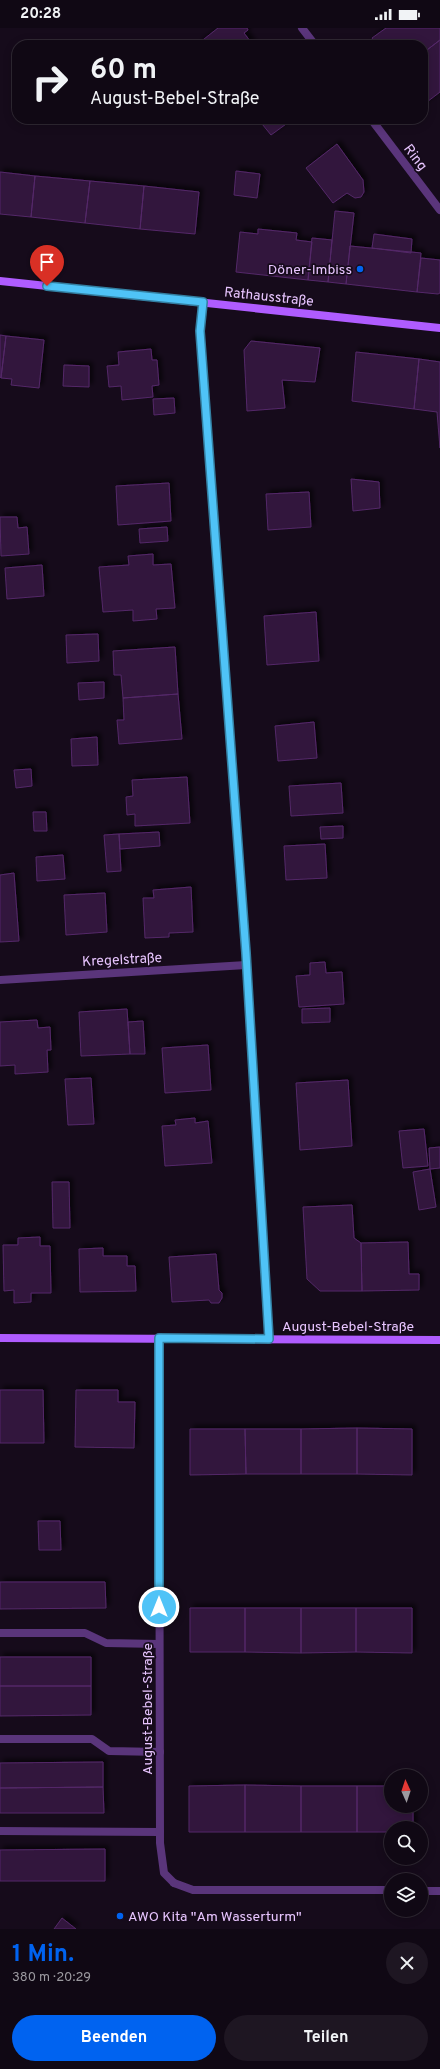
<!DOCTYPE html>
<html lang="de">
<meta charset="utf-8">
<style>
:root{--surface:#100814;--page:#1e1622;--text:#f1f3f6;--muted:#9c9aa0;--line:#302934;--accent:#0063f0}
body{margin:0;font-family:Overpass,sans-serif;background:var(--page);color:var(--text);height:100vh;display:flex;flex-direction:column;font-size:15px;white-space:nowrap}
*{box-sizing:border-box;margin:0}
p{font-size:13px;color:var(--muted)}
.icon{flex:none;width:22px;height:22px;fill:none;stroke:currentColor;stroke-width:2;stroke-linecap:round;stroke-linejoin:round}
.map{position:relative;height:1901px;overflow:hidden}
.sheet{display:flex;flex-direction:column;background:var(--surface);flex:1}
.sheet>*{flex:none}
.banner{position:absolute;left:12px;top:12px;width:416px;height:84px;border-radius:16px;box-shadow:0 2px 10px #0003,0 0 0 1px var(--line);background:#100814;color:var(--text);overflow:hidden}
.needle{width:26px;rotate:357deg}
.fabs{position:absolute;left:384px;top:1741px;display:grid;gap:8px}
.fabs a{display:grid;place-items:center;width:44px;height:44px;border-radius:50%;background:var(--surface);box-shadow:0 2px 10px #0003,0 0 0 1px var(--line);font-size:20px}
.pin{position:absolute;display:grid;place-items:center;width:34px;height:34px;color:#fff;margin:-41px -17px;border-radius:50% 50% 50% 0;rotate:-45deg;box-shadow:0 0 4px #0007}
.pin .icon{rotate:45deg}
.me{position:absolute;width:44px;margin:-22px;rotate:0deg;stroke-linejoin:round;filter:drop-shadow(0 0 3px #0008)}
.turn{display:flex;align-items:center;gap:14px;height:84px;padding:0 12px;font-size:18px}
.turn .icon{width:52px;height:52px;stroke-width:2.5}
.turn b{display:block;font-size:28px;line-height:34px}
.round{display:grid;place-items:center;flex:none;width:42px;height:42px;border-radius:21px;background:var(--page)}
.head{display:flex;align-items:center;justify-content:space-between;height:68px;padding:0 12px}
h1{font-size:24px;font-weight:700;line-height:30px;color:var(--accent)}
.cta{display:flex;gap:8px;margin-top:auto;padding:8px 12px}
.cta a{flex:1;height:46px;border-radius:24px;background:var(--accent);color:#fff;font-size:16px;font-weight:700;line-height:46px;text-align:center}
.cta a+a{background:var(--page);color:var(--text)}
.status{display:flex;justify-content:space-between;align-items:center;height:28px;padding:0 20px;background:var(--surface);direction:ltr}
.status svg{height:11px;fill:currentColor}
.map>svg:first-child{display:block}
.building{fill:#31173c;stroke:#542869;filter:url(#shadow)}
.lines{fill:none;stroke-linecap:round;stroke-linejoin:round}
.lane{stroke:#5a357b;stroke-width:8}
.street{stroke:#5a357b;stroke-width:8}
.secondary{stroke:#af5cff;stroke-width:8}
.route-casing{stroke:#337fa1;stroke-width:10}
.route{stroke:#4fc3f7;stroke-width:7}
.poi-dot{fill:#0063f0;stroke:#160b1b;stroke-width:1.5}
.labels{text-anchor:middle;stroke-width:3.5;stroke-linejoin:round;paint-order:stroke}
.street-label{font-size:14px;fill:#e8c5ff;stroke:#160b1b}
.poi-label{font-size:14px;fill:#e8c5ff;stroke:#160b1b;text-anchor:end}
</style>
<div class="status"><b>20:28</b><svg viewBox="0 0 49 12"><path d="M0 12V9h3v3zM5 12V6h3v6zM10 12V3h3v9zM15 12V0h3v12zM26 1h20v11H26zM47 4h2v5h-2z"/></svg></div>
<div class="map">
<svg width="440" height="1901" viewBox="0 0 440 1901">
<defs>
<filter id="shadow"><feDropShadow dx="3.5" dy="-3.5" stdDeviation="2" flood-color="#0009"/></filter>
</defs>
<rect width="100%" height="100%" fill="#160b1b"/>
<path class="building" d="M 218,0 L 247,0 L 248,2 L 244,5 L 253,17 L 200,17 L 199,15 Z
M 386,0 L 440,0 L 440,12 L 423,25 L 423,17 L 377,17 L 372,10 Z
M 440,12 L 440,64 L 423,77 L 423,25 Z
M 258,91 L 293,91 L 271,107 Z
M 337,116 L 363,152 L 364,164 L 361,169 L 355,170 L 347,165 L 333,175 L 306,140 Z
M 236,143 L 260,146 L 257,170 L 234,167 Z
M 0,144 L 35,148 L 31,189 L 0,186 Z
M 35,148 L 90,153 L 85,195 L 31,189 Z
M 90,153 L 144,158 L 140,201 L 85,195 Z
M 144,158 L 199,164 L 195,206 L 140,201 Z
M 335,183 L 354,185 L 346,256 L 328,254 Z
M 258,201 L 297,205 L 296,212 L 312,214 L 308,252 L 236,244 L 240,204 L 258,206 Z
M 374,206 L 412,211 L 411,225 L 372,220 Z
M 312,210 L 332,212 L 328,254 L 308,252 Z
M 350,218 L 421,225 L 417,264 L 346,256 Z
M 421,230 L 440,232 L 440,265 L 438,266 L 417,264 Z
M 0,307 L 6,308 L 1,350 L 0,349 Z
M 6,308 L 44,312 L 39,360 L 11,357 L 12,351 L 1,350 Z
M 251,313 L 320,320 L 315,354 L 282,352 L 285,380 L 247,383 L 244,322 Z
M 151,321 L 152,332 L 157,332 L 159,357 L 152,358 L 153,369 L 122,372 L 121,358 L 109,359 L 107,338 L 119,337 L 118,324 Z
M 356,324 L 419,331 L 414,381 L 352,373 Z
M 419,331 L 440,334 L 440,420 L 437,384 L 414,381 Z
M 64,337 L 89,338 L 89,359 L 63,358 Z
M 174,370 L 175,385 L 154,387 L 153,371 Z
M 351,451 L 379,454 L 380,480 L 353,483 Z
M 169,455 L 171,493 L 118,497 L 116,458 Z
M 309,464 L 311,499 L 268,502 L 266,466 Z
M 0,489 L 17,489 L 18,500 L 27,499 L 29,526 L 1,528 Z
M 167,499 L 168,513 L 140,515 L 139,501 Z
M 153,526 L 153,537 L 171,536 L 175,580 L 156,581 L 157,591 L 133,593 L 133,582 L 103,584 L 99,539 L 129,537 L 128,528 Z
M 42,537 L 44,568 L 7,571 L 5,540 Z
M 316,584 L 319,633 L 267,637 L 264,588 Z
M 98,606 L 99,633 L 67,635 L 66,607 Z
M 175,619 L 178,666 L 123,670 L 121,647 L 114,647 L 113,623 Z
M 104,654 L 104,670 L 79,672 L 78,655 Z
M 178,666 L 182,711 L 119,716 L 117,692 L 124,692 L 123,670 Z
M 314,694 L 317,730 L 278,733 L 275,698 Z
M 97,709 L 98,737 L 72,738 L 71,711 Z
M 31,741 L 32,758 L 16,760 L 14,742 Z
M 187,749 L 190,795 L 135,798 L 135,786 L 127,787 L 126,769 L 133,768 L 132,752 Z
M 341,755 L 343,785 L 291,788 L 289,758 Z
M 33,784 L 46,784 L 47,803 L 34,803 Z
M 343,798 L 343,810 L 321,811 L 320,799 Z
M 159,804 L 160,818 L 120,821 L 119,806 Z
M 119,806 L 121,843 L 107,844 L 104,807 Z
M 325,816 L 327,850 L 286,852 L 284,818 Z
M 63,827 L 65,851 L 37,853 L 36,829 Z
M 14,845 L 19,913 L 0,914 L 0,847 Z
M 191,859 L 193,904 L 169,905 L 169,909 L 145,910 L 143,870 L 154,870 L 153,862 Z
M 105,865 L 107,904 L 66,907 L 64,867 Z
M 325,934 L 326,945 L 342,944 L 344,976 L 299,979 L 296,948 L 310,947 L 310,935 Z
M 330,980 L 330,994 L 302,995 L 302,981 Z
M 127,981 L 130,1026 L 81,1028 L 79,984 Z
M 37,992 L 38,1000 L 50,999 L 51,1022 L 47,1022 L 48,1044 L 15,1046 L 15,1037 L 0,1038 L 0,994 Z
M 143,993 L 145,1026 L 130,1026 L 128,994 Z
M 208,1017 L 211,1062 L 165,1065 L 162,1020 Z
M 91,1050 L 94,1096 L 68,1097 L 65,1051 Z
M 348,1052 L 352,1118 L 300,1122 L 296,1055 Z
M 195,1090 L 195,1095 L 208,1093 L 212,1135 L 165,1138 L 162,1098 L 176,1097 L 175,1092 Z
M 424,1101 L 428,1138 L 403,1140 L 399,1103 Z
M 440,1119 L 440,1140 L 430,1141 L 429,1120 Z
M 430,1141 L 436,1179 L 419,1182 L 413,1144 Z
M 52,1154 L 69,1154 L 70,1200 L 53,1200 Z
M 352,1177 L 354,1210 L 361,1215 L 362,1263 L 320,1263 L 307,1251 L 303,1179 Z
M 40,1209 L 40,1218 L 50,1218 L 51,1265 L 31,1265 L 31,1274 L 14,1275 L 14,1262 L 4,1263 L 3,1217 L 18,1217 L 18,1210 Z
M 408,1214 L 409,1246 L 419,1246 L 419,1262 L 362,1263 L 361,1215 Z
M 103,1220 L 103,1228 L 127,1228 L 127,1238 L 135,1238 L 136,1263 L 80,1264 L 79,1221 Z
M 216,1226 L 219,1262 L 222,1265 L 222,1270 L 219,1275 L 211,1275 L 209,1272 L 172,1274 L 169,1229 Z
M 0,1362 L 43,1362 L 44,1415 L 0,1415 Z
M 76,1362 L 118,1362 L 118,1374 L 135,1374 L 134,1420 L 75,1419 Z
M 357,1400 L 412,1401 L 412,1447 L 357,1446 Z
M 357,1400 L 357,1446 L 301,1446 L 301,1401 Z
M 190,1401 L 245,1401 L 246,1446 L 190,1447 Z
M 245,1401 L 301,1401 L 301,1446 L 246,1446 Z
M 38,1493 L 60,1493 L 61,1522 L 39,1522 Z
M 0,1554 L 105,1554 L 106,1580 L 0,1581 Z
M 190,1580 L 245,1580 L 245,1624 L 190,1624 Z
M 245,1580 L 301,1580 L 301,1625 L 245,1624 Z
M 301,1580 L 356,1580 L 356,1624 L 301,1625 Z
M 356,1580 L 412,1580 L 412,1625 L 356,1624 Z
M 0,1629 L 91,1629 L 91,1658 L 0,1658 Z
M 0,1658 L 91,1658 L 91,1687 L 0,1688 Z
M 103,1734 L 103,1759 L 0,1760 L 0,1735 Z
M 245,1757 L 245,1804 L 189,1804 L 189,1758 Z
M 245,1757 L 301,1758 L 301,1804 L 245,1804 Z
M 301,1758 L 357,1758 L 357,1804 L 301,1804 Z
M 357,1758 L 391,1758 L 391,1778 L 413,1778 L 413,1800 L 391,1800 L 391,1804 L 357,1804 Z
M 103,1759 L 104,1785 L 0,1785 L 0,1760 Z
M 105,1821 L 105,1853 L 0,1853 L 0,1822 Z
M 62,1890 L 76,1901 L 54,1901 Z"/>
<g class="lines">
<path class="lane" d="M 0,1605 L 85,1605 L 106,1615 L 159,1616
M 0,1711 L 92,1711 L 109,1723 L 160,1724
M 0,1803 L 160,1804
M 174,1855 L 193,1862 L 391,1862
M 421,1863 L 440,1863"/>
<path class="street" d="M 302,0 L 315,17
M 371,91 L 440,182
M 203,274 L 200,303 L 245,914 L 269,1311
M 0,952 L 246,937
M 159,1310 L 160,1815 L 164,1845 L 174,1855"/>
<path class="secondary" d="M 0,253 L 440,300
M 0,1310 L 440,1312"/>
</g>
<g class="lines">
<defs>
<path id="route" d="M 47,258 L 203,274 L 200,303 L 246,925 L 269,1311 L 159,1310 L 159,1579"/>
</defs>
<use href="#route" class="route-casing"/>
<use href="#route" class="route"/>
</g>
<g class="poi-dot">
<circle cx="360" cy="241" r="4"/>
<circle cx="120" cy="1888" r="4"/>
</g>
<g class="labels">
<g class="street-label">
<text transform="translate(416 129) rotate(53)" y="5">Ring</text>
<text transform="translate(269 268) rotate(6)" y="5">Rathausstraße</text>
<text transform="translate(122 931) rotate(-3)" y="5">Kregelstraße</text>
<text x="348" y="1303">August-Bebel-Straße</text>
<text transform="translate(147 1681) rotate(-90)" y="5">August-Bebel-Straße</text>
</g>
<g class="poi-label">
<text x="352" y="246">Döner-Imbiss</text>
<text x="128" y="1893" text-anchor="start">AWO Kita "Am Wasserturm"</text>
</g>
</g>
</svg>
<div class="fabs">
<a><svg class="needle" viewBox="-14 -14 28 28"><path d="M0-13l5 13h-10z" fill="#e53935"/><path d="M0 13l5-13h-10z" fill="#9c9aa0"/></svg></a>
<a><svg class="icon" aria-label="search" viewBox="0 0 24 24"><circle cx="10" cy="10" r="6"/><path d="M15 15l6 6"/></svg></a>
<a><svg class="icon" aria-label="layers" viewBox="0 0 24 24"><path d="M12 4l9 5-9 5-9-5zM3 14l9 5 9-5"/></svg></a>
</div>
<div class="pin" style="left:47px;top:258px;background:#d93025"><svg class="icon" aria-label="arrive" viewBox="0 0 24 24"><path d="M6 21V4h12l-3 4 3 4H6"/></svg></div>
<svg class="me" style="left:159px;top:1579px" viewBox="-20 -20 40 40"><circle r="17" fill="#4fc3f7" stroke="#fff" stroke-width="3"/><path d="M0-11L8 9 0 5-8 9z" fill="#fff"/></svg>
<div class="banner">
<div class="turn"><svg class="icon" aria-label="right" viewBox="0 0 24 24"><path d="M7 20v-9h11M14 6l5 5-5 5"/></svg><div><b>60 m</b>August-Bebel-Straße</div></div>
</div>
</div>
<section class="sheet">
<div class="head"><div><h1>1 Min.</h1><p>380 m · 20:29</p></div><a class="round"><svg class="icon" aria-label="close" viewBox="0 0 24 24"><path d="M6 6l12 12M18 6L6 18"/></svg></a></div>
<div class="cta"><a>Beenden</a><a>Teilen</a></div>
</section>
